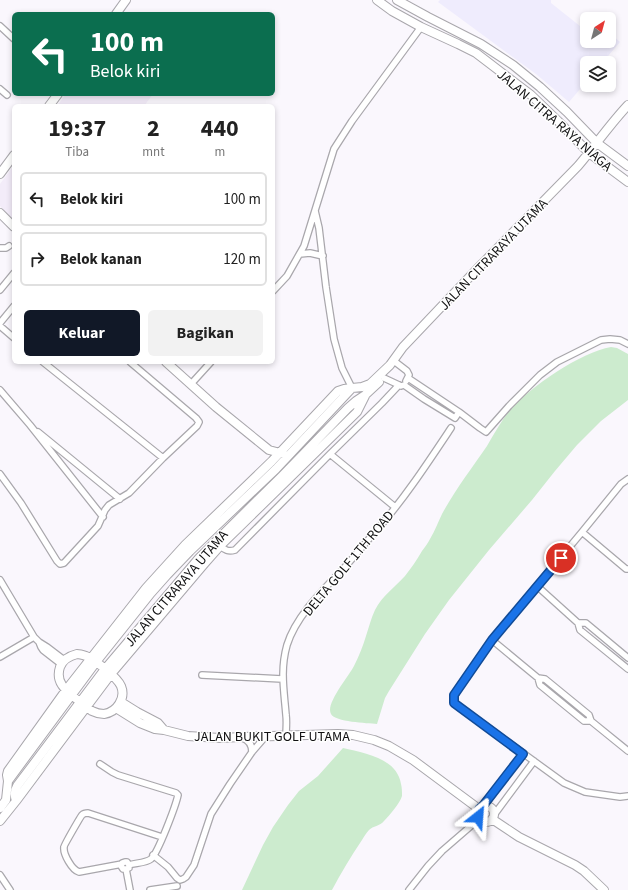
<!DOCTYPE html>
<html lang="id">
<style>
:root{--surface:#fff;--page:#f2f2f2;--text:#222;--muted:#767676;--line:#e0e0e0;--accent:#111827}
body{margin:0;font-family:"Source Sans 3",sans-serif;background:var(--page);color:var(--text);height:100vh;display:flex;flex-direction:column;font-size:15px;white-space:nowrap}
*{box-sizing:border-box;margin:0}
p{font-size:13px;color:var(--muted)}
.icon{flex:none;width:22px;height:22px;fill:none;stroke:currentColor;stroke-width:2;stroke-linecap:round;stroke-linejoin:round}
.map{position:relative;flex:1;overflow:hidden}
.sheet{position:absolute;left:12px;top:104px;width:263px;height:260px;display:flex;flex-direction:column;background:var(--surface);border-radius:6px;box-shadow:0 2px 6px #0003}
.sheet>*{flex:none}
.guide{position:absolute;left:12px;top:12px;width:263px;height:84px;border-radius:6px;box-shadow:0 2px 6px #0003;background:#0b6e4f;color:#fff;overflow:hidden}
.needle{width:26px;rotate:36deg}
.buttons{position:absolute;left:580px;top:12px;display:grid;gap:8px}
.buttons a{display:grid;place-items:center;width:36px;height:36px;border-radius:6px;background:var(--surface);box-shadow:0 2px 6px #0003;font-size:20px}
.pin{position:absolute;display:grid;place-items:center;width:34px;height:34px;color:#fff;margin:-17px;border:2px solid #fff;border-radius:50%;box-shadow:0 1px 4px #0007}
.me{position:absolute;width:44px;margin:-22px;rotate:28deg;stroke-linejoin:round;filter:drop-shadow(0 0 3px #0008)}
.turn{display:flex;align-items:center;gap:14px;height:84px;padding:0 12px;font-size:18px}
.turn .icon{width:52px;height:52px;stroke-width:2.5}
.turn b{display:block;font-size:28px;line-height:34px}
.eta{display:flex;justify-content:space-evenly;align-items:center;height:68px;text-align:center}
.eta b{font-size:24px;font-weight:700;line-height:28px}
.primary-button{display:flex;gap:8px;margin-top:auto;padding:8px 12px}
.primary-button a{flex:1;height:46px;border-radius:6px;background:var(--accent);color:#fff;font-size:16px;font-weight:700;line-height:46px;text-align:center}
.primary-button a+a{background:var(--page);color:var(--text)}
ul{padding:0;list-style:none}
li{display:flex;align-items:center;gap:12px;height:54px;margin:0 8px 6px;padding:0 4px;border:2px solid var(--line);border-radius:6px}
li div{flex:1}
li b{display:block;font-size:15px}
li em{font-style:normal}
.map>svg:first-child{display:block}
.built{fill:#f3ecf9}
.medical{fill:#efecfd}
.green{fill:#ccebce}
.lines{fill:none;stroke-linecap:round;stroke-linejoin:round}
.street-casing{stroke:#a9a7ac;stroke-width:8}
.secondary-casing{stroke:#a9a7ac;stroke-width:10}
.street{stroke:#fff;stroke-width:5.5}
.secondary{stroke:#fff;stroke-width:8}
.route-casing{stroke:#114b97;stroke-width:10}
.route{stroke:#1a73e8;stroke-width:7}
.labels{text-anchor:middle;stroke-width:3;stroke-linejoin:round;paint-order:stroke}
.street-label{font-size:14px;fill:#111112;stroke:#fff}
</style>
<div class="map">
<svg width="628" height="890" viewBox="0 0 628 890">
<rect width="100%" height="100%" fill="#faf7fd"/>
<path class="built" d="M 66,94 L 153,94 L 144,106 L 57,106 Z
M 14,165 L 14,220 L 0,206 L 0,184 Z"/>
<path class="medical" d="M 440,0 L 551,0 L 551,3 L 580,26 L 590,15 L 594,19 L 587,19 L 587,41 L 609,41 L 609,32 L 620,42 L 602,63 L 587,63 L 587,81 L 569,102 L 536,74 L 438,2 Z"/>
<path class="green" d="M 611,347 L 617,348 L 628,354 L 628,400 L 601,421 L 577,445 L 555,471 L 532,500 L 489,550 L 449,600 L 425,634 L 389,691 L 385,698 L 377,724 C 367,723 335,722 331,714 C 325,704 349,676 354,666 C 359,656 363,646 366,636 C 369,627 371,618 375,610 C 382,596 395,587 405,576 C 411,568 417,560 422,551 C 425,547 428,543 430,539 C 435,531 438,522 442,514 C 455,490 472,468 487,446 C 494,434 501,421 510,410 C 530,387 581,352 611,347 Z
M 343,748 C 364,753 397,758 401,784 C 402,788 402,792 402,796 C 400,803 389,816 384,821 C 380,826 373,826 369,830 C 366,833 364,837 362,840 C 351,856 341,873 332,890 L 242,890 L 263,845 L 273,827 L 288,805 L 299,791 L 318,776 Z"/>
<g class="lines">
<defs>
<path id="street" d="M 0,26 L 14,39
M 0,89 L 7,95
M 315,211 L 319,228 L 326,287 L 334,339 L 342,368 L 352,388
M 0,248 L 6,248 L 9,246
M 300,254 L 310,253 L 323,256
M 0,290 L 14,273
M 273,291 L 287,276 L 304,246 L 334,149 L 352,121 L 421,27
M 0,323 L 14,306
M 0,326 L 14,338
M 394,361 L 407,371 L 409,375 L 406,381
M 43,362 L 163,458
M 384,378 L 399,385 L 401,386 L 404,385 L 424,399 L 455,418 L 459,412
M 408,378 L 459,412 L 480,428 L 486,432 L 509,406 L 540,375 L 557,362 L 601,340 L 610,339 L 620,340 L 628,344
M 191,384 L 211,362
M 0,390 L 30,425 L 103,517
M 38,432 L 120,499
M 330,454 L 395,507
M 0,474 L 21,503 L 57,561 L 60,564 L 64,563 L 98,526 L 105,510 L 109,505 L 129,493 L 163,458 L 197,426 L 199,422 L 196,418 L 130,362
M 628,479 L 621,484 L 582,532 L 492,640 L 457,691 L 454,698 L 454,703 L 564,783 L 585,792 L 620,797 L 628,796
M 582,532 L 626,569 L 628,569
M 220,546 C 225,550 228,552 235,550 L 330,454 L 382,403 L 399,385
M 0,580 L 34,637 L 39,642 L 41,647 L 43,650 L 61,664
M 537,586 L 578,623 L 580,630 L 628,669
M 578,623 L 586,623 L 628,658
M 492,640 L 538,678 L 545,679 L 589,715 L 591,721 L 628,751
M 39,642 L 47,647 L 64,660
M 0,657 L 34,637
M 202,675 L 282,679
M 538,678 L 540,685 L 584,721 L 591,721
M 286,736 C 286,729 287,722 286,715 C 284,690 280,670 287,645 C 296,616 323,590 344,568 C 355,556 365,543 376,531 C 404,499 427,464 451,428
M 242,738 C 249,740 252,745 252,752
M 100,764 L 112,772 L 118,775 L 176,793 L 178,795 C 176,805 158,853 151,859 C 146,863 135,863 129,865
M 483,807 L 523,753
M 494,815 L 534,761
M 153,855 L 168,867 L 177,878 L 180,880 L 183,879 L 186,877 L 194,865 L 211,814 L 230,784 L 252,752 L 265,737
M 122,864 L 79,872 C 72,870 63,854 64,847 C 64,845 81,816 82,815 C 84,813 85,813 88,813 L 162,837
M 126,869 L 129,868 L 129,865 L 127,862 L 125,862 L 122,863 L 121,866 L 123,869 L 126,869 L 130,890
M 0,875 L 10,890
M 150,890 L 177,886
M 409,890 L 428,866 L 442,851 L 479,819"/>
<path id="secondary" d="M 377,0 L 392,11 L 421,27 L 458,44 L 476,53 L 531,95 L 558,121 L 589,153 L 628,182
M 397,0 L 428,17 L 481,44 L 513,65 L 540,87 L 567,112 L 597,143 L 628,166
M 116,14 L 126,0
M 49,106 L 58,94
M 0,174 L 14,155
M 0,213 L 14,227
M 166,362 L 216,407 L 269,450 L 284,454
M 77,654 C 80,654 83,655 86,656 C 95,660 117,677 121,686 C 126,698 117,712 104,714 C 100,714 96,713 92,711 C 84,705 67,693 62,685 C 58,679 58,673 60,667 C 63,659 69,656 77,654 Z
M 121,702 L 137,712 L 158,723 L 164,730
M 116,708 L 140,723 L 155,729 L 164,730 L 188,736 L 220,738 L 242,737 L 338,734 L 353,735 L 374,740 L 389,746 L 413,760 L 479,809
M 8,781 L 7,775 L 8,771 L 66,690 L 146,588 L 185,545 L 272,461 L 338,391 L 344,389 L 352,388
M 16,801 L 111,674 L 205,563 L 220,546 L 357,412 L 365,396
M478 814a8 8 0 1 1 16 0a8 8 0 1 1-16 0Z
M 0,808 L 6,800 L 8,781 L 96,662 L 151,593 L 167,575 L 190,551 L 276,469 L 352,388 L 362,387 L 370,384 L 390,365 L 403,347 L 479,267 L 578,166 C 595,146 610,124 628,105
M 492,819 L 519,837 L 575,865 L 584,871 L 604,890
M 0,821 L 16,801 C 14,795 14,791 17,786 L 105,669 L 199,558 L 282,476 L 348,408 L 356,401 L 365,395 L 379,382"/>
</defs>
<use href="#street" class="street-casing"/>
<use href="#secondary" class="secondary-casing"/>
<use href="#street" class="street"/>
<use href="#secondary" class="secondary"/>
</g>
<g class="lines">
<defs>
<path id="route" d="M 478,817 C 477,813 478,809 482,807 L 523,754 L 454,703 L 454,695 L 492,640 L 561,558"/>
</defs>
<use href="#route" class="route-casing"/>
<use href="#route" class="route"/>
</g>
<g class="labels">
<g class="street-label">
<text transform="translate(555 120) rotate(41)" y="5">JALAN CITRA RAYA NIAGA</text>
<text transform="translate(493 254) rotate(-46)" y="5">JALAN CITRARAYA UTAMA</text>
<text transform="translate(348 563) rotate(-50)" y="5">DELTA GOLF 1TH ROAD</text>
<text transform="translate(176 588) rotate(-49)" y="5">JALAN CITRARAYA UTAMA</text>
<text x="272" y="741">JALAN BUKIT GOLF UTAMA</text>
</g>
</g>
</svg>
<div class="buttons">
<a><svg class="needle" viewBox="-14 -14 28 28"><path d="M0-13l5 13h-10z" fill="#e53935"/><path d="M0 13l5-13h-10z" fill="#767676"/></svg></a>
<a><svg class="icon" aria-label="layers" viewBox="0 0 24 24"><path d="M12 4l9 5-9 5-9-5zM3 14l9 5 9-5"/></svg></a>
</div>
<div class="pin" style="left:561px;top:558px;background:#d93025"><svg class="icon" aria-label="arrive" viewBox="0 0 24 24"><path d="M6 21V4h12l-3 4 3 4H6"/></svg></div>
<svg class="me" style="left:478px;top:817px" viewBox="-20 -20 40 40"><path d="M0-17L14 15 0 8-14 15z" fill="#1a73e8" stroke="#fff" stroke-width="4"/></svg>
<div class="guide">
<div class="turn"><svg class="icon" aria-label="left" viewBox="0 0 24 24"><path d="M17 20v-9H6M10 6l-5 5 5 5"/></svg><div><b>100 m</b>Belok kiri</div></div>
</div>
<section class="sheet">
<div class="eta">
<div><b>19:37</b><p>Tiba</p></div>
<div><b>2</b><p>mnt</p></div>
<div><b>440</b><p>m</p></div>
</div>
<ul>
<li><svg class="icon" aria-label="left" viewBox="0 0 24 24"><path d="M17 20v-9H6M10 6l-5 5 5 5"/></svg><div><b>Belok kiri</b></div><em>100 m</em></li>
<li><svg class="icon" aria-label="right" viewBox="0 0 24 24"><path d="M7 20v-9h11M14 6l5 5-5 5"/></svg><div><b>Belok kanan</b></div><em>120 m</em></li>
</ul>
<div class="primary-button"><a>Keluar</a><a>Bagikan</a></div>
</section>
</div>
